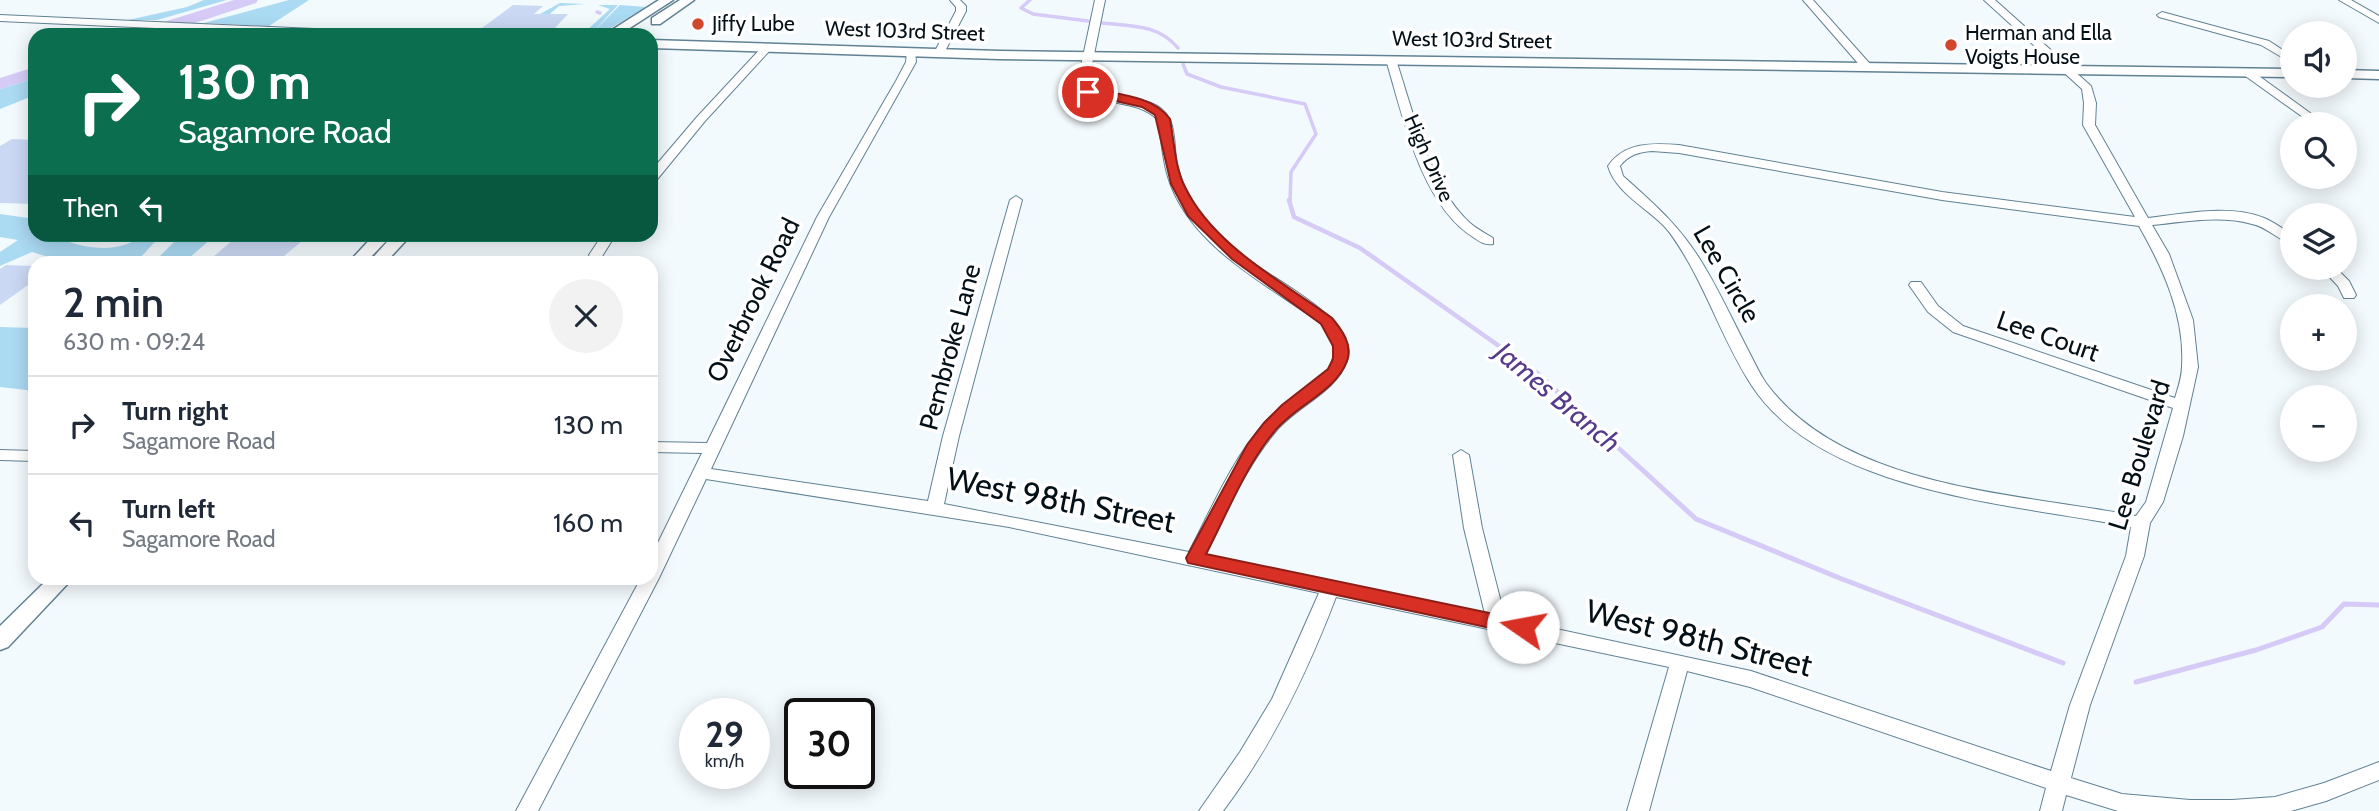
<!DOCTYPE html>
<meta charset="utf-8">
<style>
:root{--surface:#fff;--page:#f2f2f3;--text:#1f2937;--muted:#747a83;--line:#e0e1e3}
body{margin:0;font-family:Cabin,sans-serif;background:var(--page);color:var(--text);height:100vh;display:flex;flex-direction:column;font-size:26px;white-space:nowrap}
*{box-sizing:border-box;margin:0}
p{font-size:23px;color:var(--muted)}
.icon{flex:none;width:38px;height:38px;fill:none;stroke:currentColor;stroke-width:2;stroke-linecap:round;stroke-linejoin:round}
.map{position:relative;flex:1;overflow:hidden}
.sheet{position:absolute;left:28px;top:256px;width:630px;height:329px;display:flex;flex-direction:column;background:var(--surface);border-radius:21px;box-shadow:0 4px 18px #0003}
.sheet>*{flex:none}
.hud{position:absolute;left:28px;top:28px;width:630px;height:214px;border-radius:21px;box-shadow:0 4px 18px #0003;background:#0b6e4f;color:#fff;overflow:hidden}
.controls{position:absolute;left:2280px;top:21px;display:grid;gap:14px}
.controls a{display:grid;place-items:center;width:77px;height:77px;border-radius:50%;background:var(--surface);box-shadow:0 4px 18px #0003;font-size:35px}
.speed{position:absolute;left:679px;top:698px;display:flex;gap:14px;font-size:35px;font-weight:700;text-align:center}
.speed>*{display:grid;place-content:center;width:91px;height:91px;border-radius:50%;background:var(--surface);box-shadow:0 4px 18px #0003;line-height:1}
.speed small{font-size:18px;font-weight:400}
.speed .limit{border:4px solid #111;border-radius:10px;background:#fff;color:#111}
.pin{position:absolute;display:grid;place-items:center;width:60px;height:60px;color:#fff;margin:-30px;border:4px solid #fff;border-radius:50%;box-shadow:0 2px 7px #0007}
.me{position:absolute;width:77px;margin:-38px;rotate:282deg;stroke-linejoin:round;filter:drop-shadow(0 0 5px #0008)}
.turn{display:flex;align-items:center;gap:24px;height:147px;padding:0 35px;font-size:32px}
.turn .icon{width:91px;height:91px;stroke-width:2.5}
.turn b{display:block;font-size:49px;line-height:60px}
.then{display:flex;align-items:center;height:66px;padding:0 35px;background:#0003;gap:14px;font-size:26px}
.round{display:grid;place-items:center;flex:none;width:74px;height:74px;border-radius:37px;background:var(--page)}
.overview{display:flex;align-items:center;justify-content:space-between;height:119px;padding:0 35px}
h1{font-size:42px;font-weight:600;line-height:52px}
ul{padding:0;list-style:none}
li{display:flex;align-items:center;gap:21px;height:98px;padding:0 35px;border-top:2px solid var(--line)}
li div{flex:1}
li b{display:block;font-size:26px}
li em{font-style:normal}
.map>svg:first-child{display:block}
.green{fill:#abdaf3}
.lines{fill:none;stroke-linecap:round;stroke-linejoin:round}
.stream-far2{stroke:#d5cbf6;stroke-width:3.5}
.stream-far1{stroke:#d5cbf6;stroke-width:4.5}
.stream{stroke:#d5cbf6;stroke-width:5}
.river{fill:#d5cbf6;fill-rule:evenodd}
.building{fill:#cbd8f3}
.minor-casing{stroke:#608294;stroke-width:2}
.major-casing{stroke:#608294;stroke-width:3}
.minor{fill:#fff;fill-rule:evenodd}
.major{fill:#fff;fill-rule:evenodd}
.route{fill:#d93025;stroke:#8d1f18;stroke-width:2}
.poi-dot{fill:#d24630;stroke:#fff;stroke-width:2.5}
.labels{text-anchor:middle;stroke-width:7;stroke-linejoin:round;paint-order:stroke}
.far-poi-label{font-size:21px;fill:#041017;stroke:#fff;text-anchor:start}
.far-street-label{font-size:21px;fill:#041017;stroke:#fff}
.street-label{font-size:26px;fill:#041017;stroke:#fff}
.water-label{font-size:28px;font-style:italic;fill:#563b8c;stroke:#fff}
.near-street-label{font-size:32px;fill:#041017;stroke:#fff}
</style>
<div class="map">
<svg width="2379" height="811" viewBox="0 0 2379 811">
<rect width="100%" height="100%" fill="#f3fafe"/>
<path class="green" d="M 204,0 L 227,0 L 157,20 L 128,20 L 187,7 Z
M 289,0 L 309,0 L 269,26 L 204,23 Z
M 560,3 L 585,4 L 559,6 L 531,30 L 553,33 L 548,35 L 453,31 L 513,29 Z
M 598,5 L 618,5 L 591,34 L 620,5 L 646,7 L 599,35 L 563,34 L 586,31 L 610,9 Z
M 35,78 L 35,95 L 0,109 L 0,89 Z
M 0,214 L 35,219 L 35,234 L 62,235 L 62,239 C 80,247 105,251 124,245 C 143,239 138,235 161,235 L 141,257 L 127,262 L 72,262 L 58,256 L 48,257 L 32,252 L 0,266 L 0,252 L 18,240 L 0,237 Z
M 181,235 L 214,236 L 187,260 L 161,262 L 160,256 Z
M 0,327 L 35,328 L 35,391 L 0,387 Z"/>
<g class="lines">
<path class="stream-far2" d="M 1030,0 L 1021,8 L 1033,14 L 1088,21
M 597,12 L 600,13
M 1102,23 C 1131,26 1158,24 1178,48
M 1183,64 L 1187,74 L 1221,87 L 1305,104 L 1316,134 L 1291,172 L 1290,202"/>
<path class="stream-far1" d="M 1289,200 L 1294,217 L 1360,248 L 1536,372 L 1638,466"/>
<path class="stream" d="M 1636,464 L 1696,519 L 1842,579 L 2063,663
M 2136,682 L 2256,650 L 2322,627 L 2344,604 L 2379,605"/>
<path class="river" d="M 234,0 L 258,0 L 256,3 L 158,35 L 133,35 L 135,31 Z
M 35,67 L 35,78 L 0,89 L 0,78 Z"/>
</g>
<path class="building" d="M 513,5 L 543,6 L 534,14 L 568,14 L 555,28 L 482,28 Z
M 12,139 L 35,140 L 35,204 L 0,203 L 0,146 Z
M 240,234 L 307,234 L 309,235 L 277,262 L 207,262 Z
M 6,265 L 35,266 L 35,280 L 0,305 L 0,269 Z"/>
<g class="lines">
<defs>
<path id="minor" d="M 950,0 L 960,0 L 966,6 L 966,11 L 944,53 L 939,56 L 934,53 L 956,11 L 956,7 Z
M 1095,0 L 1105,0 L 1088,84 C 1110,102 1154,91 1169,118 C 1176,130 1174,151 1177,165 C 1187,206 1217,235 1249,260 C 1275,281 1361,321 1347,361 C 1337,391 1296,407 1276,431 C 1245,468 1226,513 1205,556 L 1485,614 L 1464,528 L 1453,455 L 1461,450 L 1469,455 L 1482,528 L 1505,618 L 1751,671 L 2051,771 L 2070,705 L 2126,556 L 2131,527 C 2016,504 1823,494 1752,386 C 1727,348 1711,302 1689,263 C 1682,251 1674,237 1665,227 C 1647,208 1615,192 1608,166 C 1625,142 1652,143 1679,145 L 1942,192 L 2135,217 L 2083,125 L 2084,103 L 2082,89 L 1984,0 L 1995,0 L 2091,86 L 2096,103 L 2095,125 L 2148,218 C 2184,214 2229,204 2264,218 C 2274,222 2283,229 2292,235 L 2292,244 C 2278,240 2267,227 2252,224 C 2220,215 2185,222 2152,225 L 2169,254 L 2193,320 L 2198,367 L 2183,436 L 2163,502 L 2150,523 L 2144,556 L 2090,705 L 2071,778 L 2122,794 L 2190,800 L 2232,800 L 2275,797 L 2324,783 L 2379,762 L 2379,780 L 2326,801 L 2291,811 L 2118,811 L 2066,795 L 2062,811 L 2040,811 L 2046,788 L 1750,687 L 1687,671 L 1649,811 L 1627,811 L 1669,667 L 1336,597 C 1307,673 1272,746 1223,811 L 1199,811 L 1240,752 L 1272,699 L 1319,593 L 1009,527 L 706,479 L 659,578 L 538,811 L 516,811 L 641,578 L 651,578 L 651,557 L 702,453 L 651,452 L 651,442 L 707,443 L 817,217 L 896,81 L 906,62 L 907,50 L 915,50 L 916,62 L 829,217 L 711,469 L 928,501 L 943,436 L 1010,200 L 1016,196 L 1022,200 L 959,436 L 944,504 L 1189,552 C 1212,508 1232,459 1266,421 C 1283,402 1321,385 1331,364 C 1337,350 1331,336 1322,324 C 1270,286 1198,251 1172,188 C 1163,167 1162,143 1158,120 C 1136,97 1099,109 1077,85 ZM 1652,151 L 1679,153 L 1942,200 L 2139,226 C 2163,268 2185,316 2182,366 C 2182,377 2178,388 2175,398 L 1963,326 L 1938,306 L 1921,282 L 1911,282 L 1909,285 L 1928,312 L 1953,332 L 2173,408 L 2146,502 L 2136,516 C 2018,493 1844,489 1766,383 C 1759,373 1754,361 1748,350 C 1733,321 1719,290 1701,261 C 1679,225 1654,204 1623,176 L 1620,166 C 1628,155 1639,152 1652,151 Z
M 1803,0 L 1813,0 L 1871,65 L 1871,69 L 1863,69 Z
M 2339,0 L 2351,0 L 2379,16 L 2379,23 Z
M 2162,12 L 2269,41 L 2292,56 L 2292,63 L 2261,45 L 2159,17 L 2157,15 Z
M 0,15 L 380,32 L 385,35 L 312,35 L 0,21 Z
M 763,46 L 772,48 L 705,121 L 655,182 L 651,183 L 651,171 L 697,117 Z
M 1391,57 L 1396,60 C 1413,110 1429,186 1470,223 C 1477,229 1485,233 1493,238 L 1493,244 C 1484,245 1480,242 1473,237 C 1421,204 1403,116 1386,60 Z
M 2244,71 L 2252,71 L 2317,118 L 2307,120 L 2244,75 Z
M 603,234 L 616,234 L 601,258 L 591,258 L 589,255 Z
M 2321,268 L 2336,268 L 2349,281 L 2356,295 L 2354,298 L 2344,298 L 2338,286 Z
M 0,450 L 35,451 L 35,461 L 0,460 Z"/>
<path id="major" d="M 659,0 L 673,0 L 619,35 L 604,35 Z
M 680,0 L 694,0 L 660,24 L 652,24 L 652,18 Z
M 651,40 L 999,51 L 2292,69 L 2292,77 L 999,59 L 651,48 Z
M 2345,70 L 2379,71 L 2379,79 L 2345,78 Z
M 375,234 L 393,234 L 366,262 L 349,262 Z
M 394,234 L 412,234 L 386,262 L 369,262 Z
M 49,578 L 73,578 L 8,647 L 0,650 L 0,626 Z"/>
</defs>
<use href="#minor" class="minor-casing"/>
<use href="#major" class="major-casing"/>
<use href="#minor" class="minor"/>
<use href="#major" class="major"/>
</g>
<path class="route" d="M 1088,88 C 1114,94 1153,95 1170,119 C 1174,140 1175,168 1185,187 C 1213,245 1281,281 1332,318 C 1342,330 1353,345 1347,361 C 1335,393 1294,406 1274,432 C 1245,467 1227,514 1206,554 L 1523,620 L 1530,622 L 1533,627 L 1530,633 L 1523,635 L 1188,563 L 1186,558 L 1247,445 L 1264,423 L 1282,405 L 1328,369 L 1333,359 L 1333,346 L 1321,324 L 1232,259 L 1188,216 L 1171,184 L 1155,115 L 1142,107 L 1084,94 L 1084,89 Z"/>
<g class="poi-dot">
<circle cx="698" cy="24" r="7"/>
<circle cx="1951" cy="45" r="7"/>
</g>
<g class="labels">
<g class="far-poi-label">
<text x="712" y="31">Jiffy Lube</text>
<text x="1965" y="40">Herman and Ella<tspan x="1965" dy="24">Voigts House</tspan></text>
</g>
<g class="far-street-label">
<text transform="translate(905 31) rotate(2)" y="7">West 103rd Street</text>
<text transform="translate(1472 40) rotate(1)" y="7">West 103rd Street</text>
<text transform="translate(1429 158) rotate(66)" y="7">High Drive</text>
</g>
<g class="street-label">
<text transform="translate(1727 274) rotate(60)" y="9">Lee Circle</text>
<text transform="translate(753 300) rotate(-64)" y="9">Overbrook Road</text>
<text transform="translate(2048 336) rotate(19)" y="9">Lee Court</text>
<text transform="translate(950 347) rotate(-75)" y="9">Pembroke Lane</text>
<text transform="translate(2139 455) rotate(-73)" y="9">Lee Boulevard</text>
</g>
<g class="water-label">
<text transform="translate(1558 397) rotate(40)" y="10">James Branch</text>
</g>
<g class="near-street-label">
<text transform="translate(1061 500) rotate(11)" y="11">West 98th Street</text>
<text transform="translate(1699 638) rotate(14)" y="11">West 98th Street</text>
</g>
</g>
</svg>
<div class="controls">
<a><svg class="icon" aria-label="sound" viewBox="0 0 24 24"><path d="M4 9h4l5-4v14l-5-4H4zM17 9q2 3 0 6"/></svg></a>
<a><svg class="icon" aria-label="search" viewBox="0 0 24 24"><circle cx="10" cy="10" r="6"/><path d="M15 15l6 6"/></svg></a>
<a><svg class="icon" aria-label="layers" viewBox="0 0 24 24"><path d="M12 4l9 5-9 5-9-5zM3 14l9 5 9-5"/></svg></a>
<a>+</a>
<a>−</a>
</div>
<div class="speed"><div>29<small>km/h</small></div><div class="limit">30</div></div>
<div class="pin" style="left:1088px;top:92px;background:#d93025"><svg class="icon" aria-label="arrive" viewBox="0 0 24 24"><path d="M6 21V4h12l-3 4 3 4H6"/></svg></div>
<svg class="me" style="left:1523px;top:627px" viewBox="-20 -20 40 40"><circle r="19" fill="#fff"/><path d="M0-13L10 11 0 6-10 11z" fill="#d93025"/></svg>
<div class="hud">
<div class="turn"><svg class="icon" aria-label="right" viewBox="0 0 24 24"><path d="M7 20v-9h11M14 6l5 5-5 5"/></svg><div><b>130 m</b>Sagamore Road</div></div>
<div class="then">Then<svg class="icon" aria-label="left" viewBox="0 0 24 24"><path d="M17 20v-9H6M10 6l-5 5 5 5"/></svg></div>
</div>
<section class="sheet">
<div class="overview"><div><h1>2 min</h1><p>630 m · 09:24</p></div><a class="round"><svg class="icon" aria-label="close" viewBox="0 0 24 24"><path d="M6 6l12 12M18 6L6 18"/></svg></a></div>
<ul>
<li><svg class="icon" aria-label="right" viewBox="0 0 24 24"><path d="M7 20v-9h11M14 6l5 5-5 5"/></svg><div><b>Turn right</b><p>Sagamore Road</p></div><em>130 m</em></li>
<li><svg class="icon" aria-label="left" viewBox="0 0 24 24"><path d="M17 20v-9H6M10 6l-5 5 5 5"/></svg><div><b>Turn left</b><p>Sagamore Road</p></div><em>160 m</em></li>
</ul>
</section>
</div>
